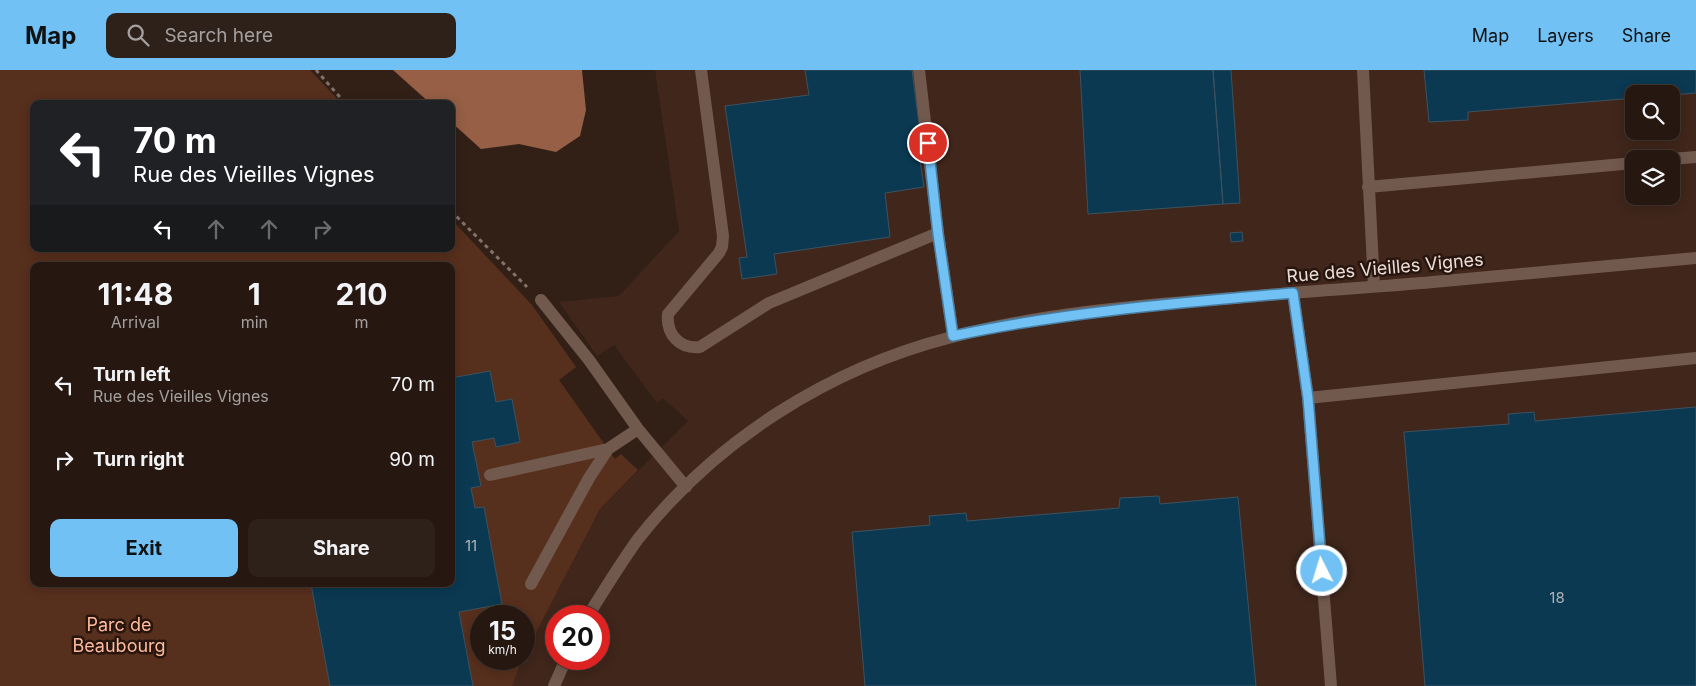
<!DOCTYPE html>
<style>
:root{--surface:#261811;--page:#2e211a;--text:#f1f3f6;--muted:#a4a09f;--line:#423731;--accent:#71c1f5}
body{margin:0;font-family:Inter,sans-serif;background:var(--page);color:var(--text);height:100vh;display:flex;flex-direction:column;font-size:19px;white-space:nowrap}
*{box-sizing:border-box;margin:0}
p{font-size:16px;color:var(--muted)}
.icon{flex:none;width:28px;height:28px;fill:none;stroke:currentColor;stroke-width:2;stroke-linecap:round;stroke-linejoin:round}
.map{position:relative;flex:1;overflow:hidden}
.sheet{position:absolute;left:30px;top:192px;width:425px;height:325px;display:flex;flex-direction:column;background:var(--surface);border-radius:10px;box-shadow:0 2px 12px #0003,0 0 0 1px var(--line)}
.sheet>*{flex:none}
.guide{position:absolute;left:30px;top:30px;width:425px;height:152px;border-radius:10px;box-shadow:0 2px 12px #0003,0 0 0 1px var(--line);background:#202124;color:#fff;overflow:hidden}
.controls{position:absolute;left:1625px;top:15px;display:grid;gap:10px}
.controls a{display:grid;place-items:center;width:55px;height:55px;border-radius:10px;background:var(--surface);box-shadow:0 2px 12px #0003,0 0 0 1px var(--line);font-size:25px}
.speed{position:absolute;left:470px;top:535px;display:flex;gap:10px;font-size:25px;font-weight:700;text-align:center}
.speed>*{display:grid;place-content:center;width:65px;height:65px;border-radius:50%;background:var(--surface);box-shadow:0 2px 12px #0003,0 0 0 1px var(--line);line-height:1}
.speed small{font-size:12px;font-weight:400}
.speed .limit{border:8px solid #d22;background:#fff;color:#111}
.pin{position:absolute;display:grid;place-items:center;width:42px;height:42px;color:#fff;margin:-21px;border:2px solid #fff;border-radius:50%;box-shadow:0 1px 5px #0007}
.me{position:absolute;width:55px;margin:-28px;rotate:355deg;stroke-linejoin:round;filter:drop-shadow(0 0 4px #0008)}
.turn{display:flex;align-items:center;gap:18px;height:105px;padding:0 20px;font-size:22px}
.turn .icon{width:65px;height:65px;stroke-width:2.5}
.turn b{display:block;font-size:35px;line-height:42px}
.lanes{display:flex;align-items:center;height:48px;padding:0 20px;background:#0003;justify-content:center;gap:25px;direction:ltr}
.lanes .off{opacity:.35}
.eta{display:flex;justify-content:space-evenly;align-items:center;height:85px;text-align:center}
.eta b{font-size:30px;font-weight:700;line-height:35px}
.action{display:flex;gap:10px;margin-top:auto;padding:10px 20px}
.action a{flex:1;height:58px;border-radius:10px;background:var(--accent);color:#111;font-size:20px;font-weight:700;line-height:58px;text-align:center}
.action a+a{background:var(--page);color:var(--text)}
ul{padding:0;list-style:none}
li{display:flex;align-items:center;gap:15px;height:75px;padding:0 20px}
li div{flex:1}
li b{display:block;font-size:19px}
li em{font-style:normal}
header{display:flex;align-items:center;gap:30px;box-sizing:border-box;height:70px;padding:0 25px;background:var(--accent);color:#111}
header strong{font-size:24px}
nav{display:flex;gap:28px;margin-inline-start:auto;font-size:18px}
.search{width:350px;height:45px;background:var(--page);display:flex;align-items:center;gap:12px;box-sizing:border-box;padding:0 18px;border-radius:10px;color:var(--muted);font-size:19px}
.map>svg:first-child{display:block}
.built{fill:#40261b;fill-rule:evenodd}
.green{fill:#572f1d;fill-rule:evenodd}
.water{fill:#965f46}
.building{fill:#0b3952;stroke:#3e525f}
.lines{fill:none;stroke-linecap:round;stroke-linejoin:round}
.path{stroke:#82726b;stroke-width:3;stroke-dasharray:4 4;stroke-linecap:butt}
.service{stroke:#72594e;stroke-width:12}
.minor{stroke:#72594e;stroke-width:12}
.route-casing{stroke:#497d9f;stroke-width:12}
.route{stroke:#71c1f5;stroke-width:9}
.labels{text-anchor:middle;stroke-width:5;stroke-linejoin:round;paint-order:stroke}
.number-label{font-size:15px;fill:#b2b3b6}
.street-label{font-size:18px;fill:#eadcd7;stroke:#28160e}
.park-label{font-size:18px;fill:#ffba9d;stroke:#28160e}
</style>
<header>
<strong>Map</strong>
<div class="search"><svg class="icon" aria-label="search" viewBox="0 0 24 24"><circle cx="10" cy="10" r="6"/><path d="M15 15l6 6"/></svg>Search here</div>
<nav><a>Map</a><a>Layers</a><a>Share</a></nav>
</header>
<div class="map">
<svg width="1696" height="616" viewBox="0 0 1696 616">
<rect width="100%" height="100%" fill="#322017"/>
<path class="built" d="M 655,0 L 1696,0 L 1696,616 L 512,616 L 518,597 L 524,589 L 524,586 L 600,439 L 688,351 L 663,328 L 657,333 L 614,275 L 597,286 L 559,232 L 619,226 L 679,161 ZM 1634,24 L 1671,24 L 1671,61 L 1634,61 ZM 1634,89 L 1671,89 L 1671,126 L 1634,126 ZM 556,546 L 599,546 L 599,589 L 556,589 Z"/>
<path class="green" d="M 0,0 L 310,0 L 342,34 L 34,34 L 34,179 L 451,179 L 451,149 L 532,235 L 576,297 L 559,310 L 615,389 L 621,384 L 638,400 L 600,439 L 524,586 L 524,546 L 481,546 L 481,589 L 522,589 L 512,616 L 0,616 ZM 34,196 L 451,196 L 451,514 L 34,514 Z"/>
<path class="water" d="M 393,0 L 582,0 L 586,40 L 580,66 L 556,82 L 519,74 L 481,79 L 451,52 L 451,34 L 431,34 Z"/>
<path class="building" d="M 805,0 L 912,0 L 921,69 L 917,70 L 924,117 L 885,123 L 890,167 L 774,184 L 777,204 L 742,209 L 739,188 L 747,187 L 725,36 L 809,25 Z
M 1080,0 L 1213,0 L 1223,134 L 1088,144 Z
M 1213,0 L 1231,0 L 1240,133 L 1223,134 Z
M 1424,0 L 1696,0 L 1696,23 L 1671,25 L 1634,24 L 1634,28 L 1468,42 L 1468,50 L 1429,52 Z
M 1242,162 L 1243,171 L 1231,172 L 1230,163 Z
M 490,301 L 496,332 L 512,329 L 520,372 L 496,377 L 494,368 L 472,372 L 481,416 L 471,418 L 475,438 L 484,437 L 502,534 L 459,542 L 473,616 L 330,616 L 311,514 L 451,514 L 451,308 Z
M 1696,337 L 1696,616 L 1425,616 L 1404,362 L 1509,354 L 1508,344 L 1534,342 L 1535,351 Z
M 1159,426 L 1160,434 L 1238,427 L 1256,616 L 865,616 L 852,462 L 930,455 L 929,446 L 966,443 L 967,451 L 1119,438 L 1120,428 Z"/>
<g class="lines">
<path class="path" d="M 316,0 L 346,34
M 451,141 L 527,217"/>
<path class="service" d="M 701,0 L 723,166 L 722,177 L 719,183 L 668,244 C 666,265 680,279 700,277 L 769,233 L 938,163
M 919,0 L 938,163 L 953,266
M 1363,0 L 1374,216
M 1671,89 L 1696,87
M 1368,117 L 1634,93
M 1293,223 L 1308,328 L 1331,616
M 541,230 L 589,290 L 638,359 L 686,417
M 1308,328 L 1696,288
M 490,405 L 608,379
M 531,514 L 589,408 L 608,379 L 638,359"/>
<path class="minor" d="M 588,546 C 604,520 620,494 638,469 C 717,369 830,298 952,267 C 1053,240 1165,234 1268,225 C 1323,220 1378,217 1433,212 C 1521,204 1608,196 1696,188
M 554,616 L 566,589"/>
</g>
<g class="lines">
<defs>
<path id="route" d="M 928,73 L 938,164 L 953,266 C 1065,242 1179,233 1293,223 L 1308,328 L 1322,501"/>
</defs>
<use href="#route" class="route-casing"/>
<use href="#route" class="route"/>
</g>
<g class="labels">
<g class="number-label">
<text x="471" y="481">11</text>
<text x="1557" y="533">18</text>
</g>
<g class="street-label">
<text transform="translate(1385 198) rotate(-5)" y="6">Rue des Vieilles Vignes</text>
</g>
<g class="park-label">
<text x="119" y="561">Parc de<tspan x="119" dy="21">Beaubourg</tspan></text>
</g>
</g>
</svg>
<div class="controls">
<a><svg class="icon" aria-label="search" viewBox="0 0 24 24"><circle cx="10" cy="10" r="6"/><path d="M15 15l6 6"/></svg></a>
<a><svg class="icon" aria-label="layers" viewBox="0 0 24 24"><path d="M12 4l9 5-9 5-9-5zM3 14l9 5 9-5"/></svg></a>
</div>
<div class="speed"><div>15<small>km/h</small></div><div class="limit">20</div></div>
<div class="pin" style="left:928px;top:73px;background:#d93025"><svg class="icon" aria-label="arrive" viewBox="0 0 24 24"><path d="M6 21V4h12l-3 4 3 4H6"/></svg></div>
<svg class="me" style="left:1322px;top:501px" viewBox="-20 -20 40 40"><circle r="17" fill="#71c1f5" stroke="#fff" stroke-width="3"/><path d="M0-11L8 9 0 5-8 9z" fill="#fff"/></svg>
<div class="guide">
<div class="turn"><svg class="icon" aria-label="left" viewBox="0 0 24 24"><path d="M17 20v-9H6M10 6l-5 5 5 5"/></svg><div><b>70 m</b>Rue des Vieilles Vignes</div></div>
<div class="lanes"><svg class="icon" aria-label="left" viewBox="0 0 24 24"><path d="M17 20v-9H6M10 6l-5 5 5 5"/></svg><svg class="icon off" aria-label="ahead" viewBox="0 0 24 24"><path d="M12 20V5M6 11l6-6 6 6"/></svg><svg class="icon off" aria-label="ahead" viewBox="0 0 24 24"><path d="M12 20V5M6 11l6-6 6 6"/></svg><svg class="icon off" aria-label="right" viewBox="0 0 24 24"><path d="M7 20v-9h11M14 6l5 5-5 5"/></svg></div>
</div>
<section class="sheet">
<div class="eta">
<div><b>11:48</b><p>Arrival</p></div>
<div><b>1</b><p>min</p></div>
<div><b>210</b><p>m</p></div>
</div>
<ul>
<li><svg class="icon" aria-label="left" viewBox="0 0 24 24"><path d="M17 20v-9H6M10 6l-5 5 5 5"/></svg><div><b>Turn left</b><p>Rue des Vieilles Vignes</p></div><em>70 m</em></li>
<li><svg class="icon" aria-label="right" viewBox="0 0 24 24"><path d="M7 20v-9h11M14 6l5 5-5 5"/></svg><div><b>Turn right</b></div><em>90 m</em></li>
</ul>
<div class="action"><a>Exit</a><a>Share</a></div>
</section>
</div>
